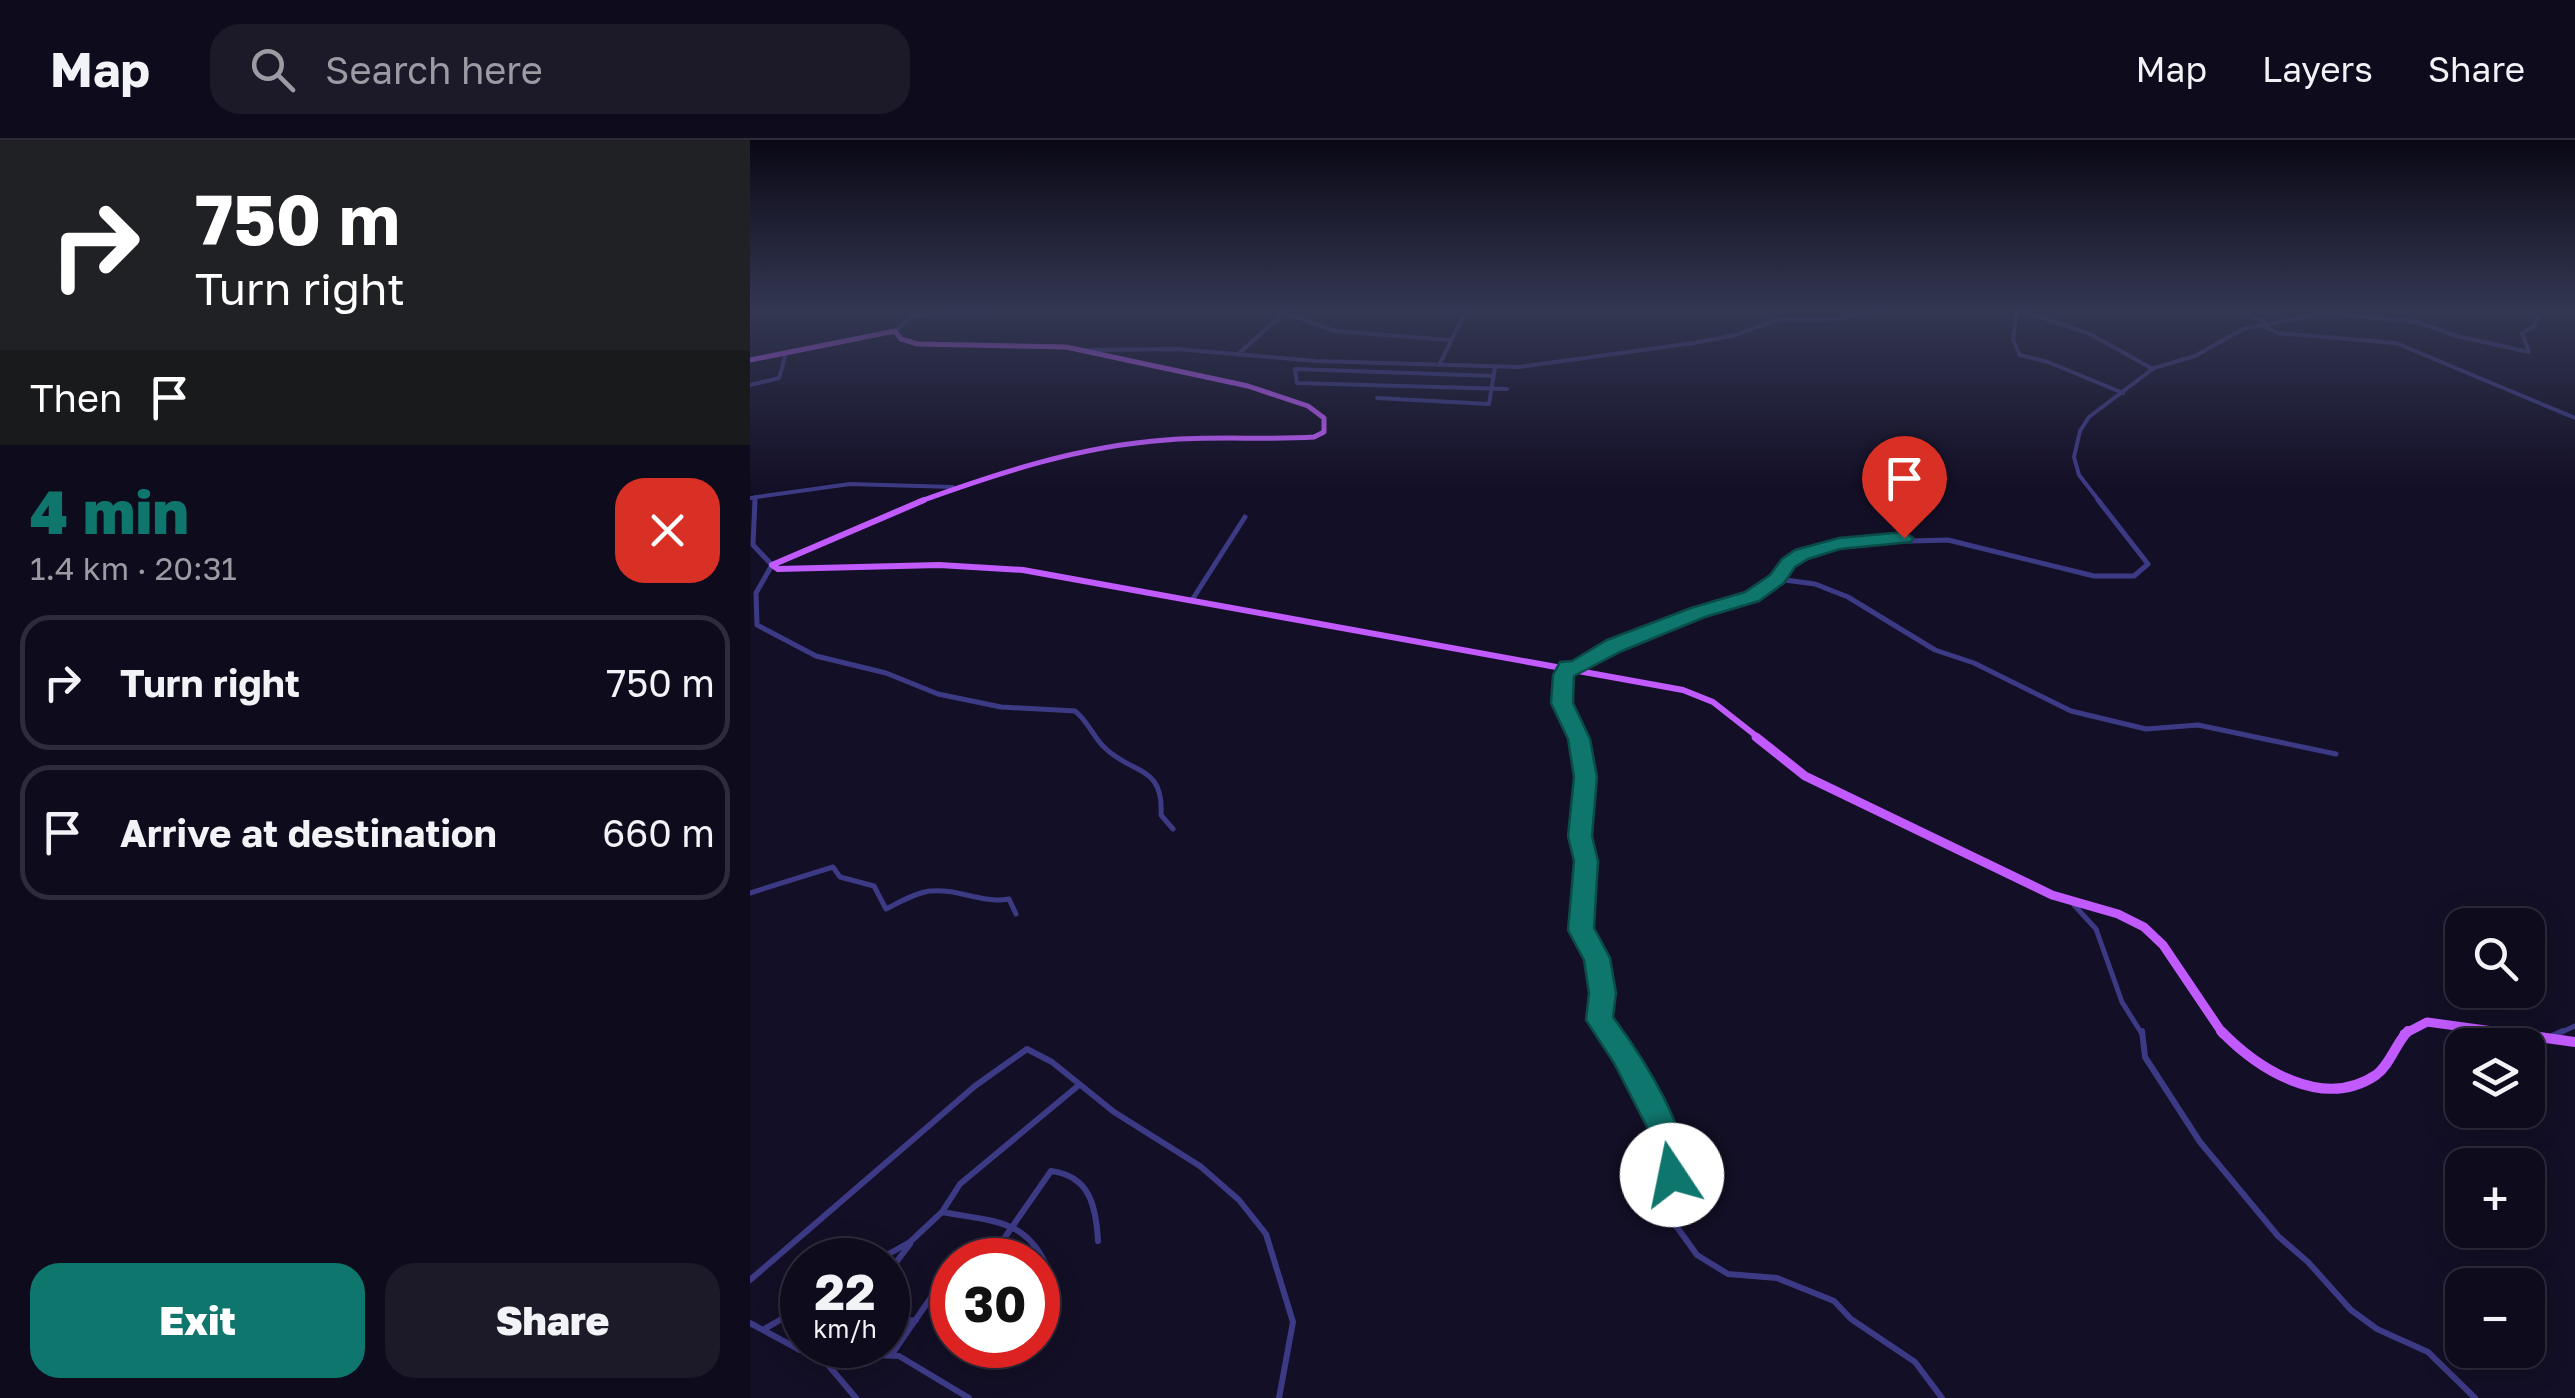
<!DOCTYPE html>
<meta charset="utf-8">
<style>
:root{--surface:#0e0b1c;--page:#1c1929;--text:#f1f3f6;--muted:#9b9ba3;--line:#2e2b3b;--accent:#0f766e}
body{margin:0;font-family:"Golos Text",sans-serif;background:var(--page);color:var(--text);height:100vh;display:flex;flex-direction:column;font-size:38px;white-space:nowrap}
*{box-sizing:border-box;margin:0}
p{font-size:32px;color:var(--muted)}
.icon{flex:none;width:55px;height:55px;fill:none;stroke:currentColor;stroke-width:2;stroke-linecap:round;stroke-linejoin:round}
.map{position:relative;flex:1;overflow:hidden}
.side{display:flex;flex-direction:column;background:var(--surface);width:750px}
.side>*{flex:none}
.hud{background:#202124;color:#fff;overflow:hidden}
.controls{position:absolute;left:1695px;top:768px;display:grid;gap:20px}
.controls a{display:grid;place-items:center;width:100px;height:100px;border-radius:20px;background:var(--surface);box-shadow:0 5px 25px #0003,0 0 0 2px var(--line);font-size:50px}
.speed{position:absolute;left:30px;top:1098px;display:flex;gap:20px;font-size:50px;font-weight:700;text-align:center}
.speed>*{display:grid;place-content:center;width:130px;height:130px;border-radius:50%;background:var(--surface);box-shadow:0 5px 25px #0003,0 0 0 2px var(--line);line-height:1}
.speed small{font-size:25px;font-weight:400}
.speed .limit{border:15px solid #d22;background:#fff;color:#111}
.pin{position:absolute;display:grid;place-items:center;width:85px;height:85px;color:#fff;margin:-102px -42px;border-radius:50% 50% 50% 0;rotate:-45deg;box-shadow:0 0 10px #0007}
.pin .icon{rotate:45deg}
.me{position:absolute;width:110px;margin:-55px;rotate:349deg;stroke-linejoin:round;filter:drop-shadow(0 0 8px #0008)}
.turn{display:flex;align-items:center;gap:35px;height:210px;padding:0 30px;font-size:45px}
.turn .icon{width:130px;height:130px;stroke-width:2.5}
.turn b{display:block;font-size:70px;line-height:85px}
.then{display:flex;align-items:center;height:95px;padding:0 30px;background:#0003;gap:20px;font-size:38px}
.round{display:grid;place-items:center;flex:none;width:105px;height:105px;border-radius:30px;background:var(--page)}
.summary{display:flex;align-items:center;justify-content:space-between;height:170px;padding:0 30px}
h1{font-size:60px;font-weight:800;line-height:75px;color:var(--accent)}
.button{display:flex;gap:20px;margin-top:auto;padding:20px 30px}
.button a{flex:1;height:115px;border-radius:30px;background:var(--accent);color:#fff;font-size:40px;font-weight:800;line-height:115px;text-align:center}
.button a+a{background:var(--page);color:var(--text)}
ul{padding:0;list-style:none}
li{display:flex;align-items:center;gap:30px;height:135px;margin:0 20px 15px;padding:0 10px;border:5px solid var(--line);border-radius:30px}
li div{flex:1}
li b{display:block;font-size:38px}
li em{font-style:normal}
header{display:flex;align-items:center;gap:60px;box-sizing:border-box;height:140px;padding:0 50px;background:var(--surface);border-bottom:2px solid var(--line)}
header strong{font-size:48px}
nav{display:flex;gap:55px;margin-inline-start:auto;font-size:35px}
.search{width:700px;height:90px;background:var(--page);display:flex;align-items:center;gap:25px;box-sizing:border-box;padding:0 35px;border-radius:30px;color:var(--muted);font-size:38px}
main{display:flex;flex:1;min-height:0}
.map>svg:first-child{display:block}
.lines{fill:none;stroke-linecap:round;stroke-linejoin:round}
.minor-far2{stroke:#3d3a85;stroke-width:4}
.minor-far1{stroke:#3d3a85;stroke-width:5}
.minor{stroke:#3d3a85;stroke-width:6}
.major-far3{stroke:#c25bff;stroke-width:5}
.major-far2{stroke:#c25bff;stroke-width:6}
.major-far1{stroke:#c25bff;stroke-width:9}
.major{stroke:#c25bff;stroke-width:10}
.route{fill:#0f766e;stroke:#0a4d48;stroke-width:2.5}
</style>
<header>
<strong>Map</strong>
<div class="search"><svg class="icon" aria-label="search" viewBox="0 0 24 24"><circle cx="10" cy="10" r="6"/><path d="M15 15l6 6"/></svg>Search here</div>
<nav><a>Map</a><a>Layers</a><a>Share</a></nav>
</header>
<main>
<section class="side">
<div class="hud">
<div class="turn"><svg class="icon" aria-label="right" viewBox="0 0 24 24"><path d="M7 20v-9h11M14 6l5 5-5 5"/></svg><div><b>750 m</b>Turn right</div></div>
<div class="then">Then<svg class="icon" aria-label="arrive" viewBox="0 0 24 24"><path d="M6 21V4h12l-3 4 3 4H6"/></svg></div>
</div>
<div class="summary"><div><h1>4 min</h1><p>1.4 km · 20:31</p></div><a class="round" style="background:#d93025;color:#fff"><svg class="icon" aria-label="close" viewBox="0 0 24 24"><path d="M6 6l12 12M18 6L6 18"/></svg></a></div>
<ul>
<li><svg class="icon" aria-label="right" viewBox="0 0 24 24"><path d="M7 20v-9h11M14 6l5 5-5 5"/></svg><div><b>Turn right</b></div><em>750 m</em></li>
<li><svg class="icon" aria-label="arrive" viewBox="0 0 24 24"><path d="M6 21V4h12l-3 4 3 4H6"/></svg><div><b>Arrive at destination</b></div><em>660 m</em></li>
</ul>
<div class="button"><a>Exit</a><a>Share</a></div>
</section>
<div class="map">
<svg width="1825" height="1258" viewBox="0 0 1825 1258">
<rect width="100%" height="100%" fill="#130f26"/>
<g class="lines">
<path class="minor-far2" d="M 525,170 L 585,191 L 700,200
M 687,170 L 715,173 L 689,225
M 1267,170 L 1263,200 L 1270,215 L 1298,222 L 1373,253
M 1267,170 L 1338,193 L 1403,229
M 1488,170 L 1516,183
M 162,176 L 245,170
M 1511,185 L 1528,193 L 1646,203 L 1825,278
M 145,191 L 170,170
M 337,210 L 427,209 L 566,221 L 769,227 L 944,203 L 986,195 L 1026,180 L 1087,179 L 1132,170
M 487,215 L 532,175
M 744,236 L 545,229 L 547,243 L 757,249
M 0,245 L 29,238 L 36,214
M 627,258 L 739,264 L 745,227
M 0,358 L 100,344 L 203,347
M 5,362 L 5,357
M 1350,362 L 1329,335 L 1324,317 L 1330,291 L 1339,277 L 1404,228 L 1445,216 L 1493,189 L 1575,173 L 1667,182 L 1707,196 L 1779,212 L 1772,193 L 1785,186 L 1789,173 L 1798,170"/>
<path class="minor-far1" d="M 5,360 L 3,405 L 22,425 L 6,453 L 7,485 L 66,516 L 136,533 L 188,554 L 251,567 L 325,571 C 338,581 343,597 355,608 C 383,635 414,625 411,675 L 423,689
M 1027,439 L 1065,444 L 1098,457 L 1185,510 L 1224,523 L 1321,571 L 1396,589 L 1448,585 L 1586,614
M 442,460 L 495,377
M 817,527 L 811,545 L 812,563 L 829,599 L 836,645 L 830,680 L 836,721 L 831,790 L 847,818 L 852,888 L 857,894
M 825,529 L 859,508 L 948,473 L 1002,457 L 1027,439 L 1046,417 L 1089,403 L 1198,400 L 1344,436 L 1384,436 L 1398,424 L 1348,360
M 0,753 L 83,727 L 90,737 L 124,746 L 136,769 C 150,762 165,753 180,751 C 207,748 232,764 259,759 L 266,774
M 1324,765 L 1346,789 L 1372,862 L 1392,894
M 1807,894 L 1825,886"/>
<path class="minor" d="M 855,891 L 874,914 L 915,992 L 922,1035 L 919,1076 L 947,1115 L 978,1134 L 1027,1138 L 1084,1161 L 1101,1179 L 1165,1222 L 1192,1258
M 1392,891 L 1395,917 L 1450,1002 L 1528,1096 L 1558,1122 L 1601,1170 L 1627,1189 L 1678,1212 L 1725,1258
M 1800,897 L 1813,891
M 192,1072 C 244,1082 280,1078 300,1135
M 128,1120 L 160,1102 L 192,1072 L 210,1044 L 329,945
M 208,1120 L 217,1110 L 244,1113 L 301,1031 C 340,1036 346,1066 348,1101
M 138,1133 L 160,1104
M 0,1140 L 225,946 L 277,909 L 302,922 L 364,972 L 450,1026 L 489,1060 L 516,1094 L 543,1182 L 529,1258
M 138,1182 L 166,1180
M 0,1183 L 50,1210 L 68,1213 L 106,1258
M 13,1190 L 52,1167
M 68,1213 L 149,1216 L 219,1258
M 142,1214 L 202,1127"/>
<path class="major-far3" d="M 0,220 L 145,191 L 151,199 L 168,204 L 316,207 L 498,246 L 558,266 L 574,278 L 574,292 L 564,297 C 515,300 465,296 416,300 C 330,306 248,333 168,362"/>
<path class="major-far2" d="M 174,360 L 22,425 L 28,429 L 189,425 L 273,430 L 933,550 L 963,562 L 1010,599"/>
<path class="major-far1" d="M 1006,597 L 1055,636 L 1302,755 L 1368,774 L 1394,787 L 1413,805 L 1473,894
M 1654,894 L 1677,882 L 1765,894"/>
<path class="major" d="M 1471,891 C 1508,929 1573,971 1626,935 C 1640,925 1646,903 1658,891
M 1746,891 L 1825,902"/>
</g>
<linearGradient id="sky" x2="0" y2="1"><stop stop-color="#0a0815"/><stop offset="0.49" stop-color="#333752"/><stop offset="1" stop-color="#333752" stop-opacity="0"/></linearGradient>
<rect width="1825" height="346" fill="url(#sky)"/>
<path class="route" d="M 1154,392 L 1163,398 L 1161,402 L 1090,409 L 1058,419 L 1045,427 L 1034,443 L 1009,461 L 955,477 L 872,511 L 824,536 L 823,563 L 840,599 L 847,637 L 842,696 L 848,721 L 844,788 L 860,818 L 866,853 L 863,877 C 889,912 950,1002 932,1046 L 922,1050 L 911,1046 L 897,987 L 864,923 L 836,880 L 839,853 L 834,820 L 818,790 L 824,721 L 818,696 L 824,637 L 818,599 L 801,563 L 803,535 L 810,522 L 822,521 L 857,500 L 941,468 L 995,452 L 1020,435 L 1032,419 L 1045,410 L 1089,398 Z"/>
</svg>
<div class="controls">
<a><svg class="icon" aria-label="search" viewBox="0 0 24 24"><circle cx="10" cy="10" r="6"/><path d="M15 15l6 6"/></svg></a>
<a><svg class="icon" aria-label="layers" viewBox="0 0 24 24"><path d="M12 4l9 5-9 5-9-5zM3 14l9 5 9-5"/></svg></a>
<a>+</a>
<a>−</a>
</div>
<div class="speed"><div>22<small>km/h</small></div><div class="limit">30</div></div>
<div class="pin" style="left:1154px;top:398px;background:#d93025"><svg class="icon" aria-label="arrive" viewBox="0 0 24 24"><path d="M6 21V4h12l-3 4 3 4H6"/></svg></div>
<svg class="me" style="left:922px;top:1035px" viewBox="-20 -20 40 40"><circle r="19" fill="#fff"/><path d="M0-13L10 11 0 6-10 11z" fill="#0f766e"/></svg>
</div>
</main>
